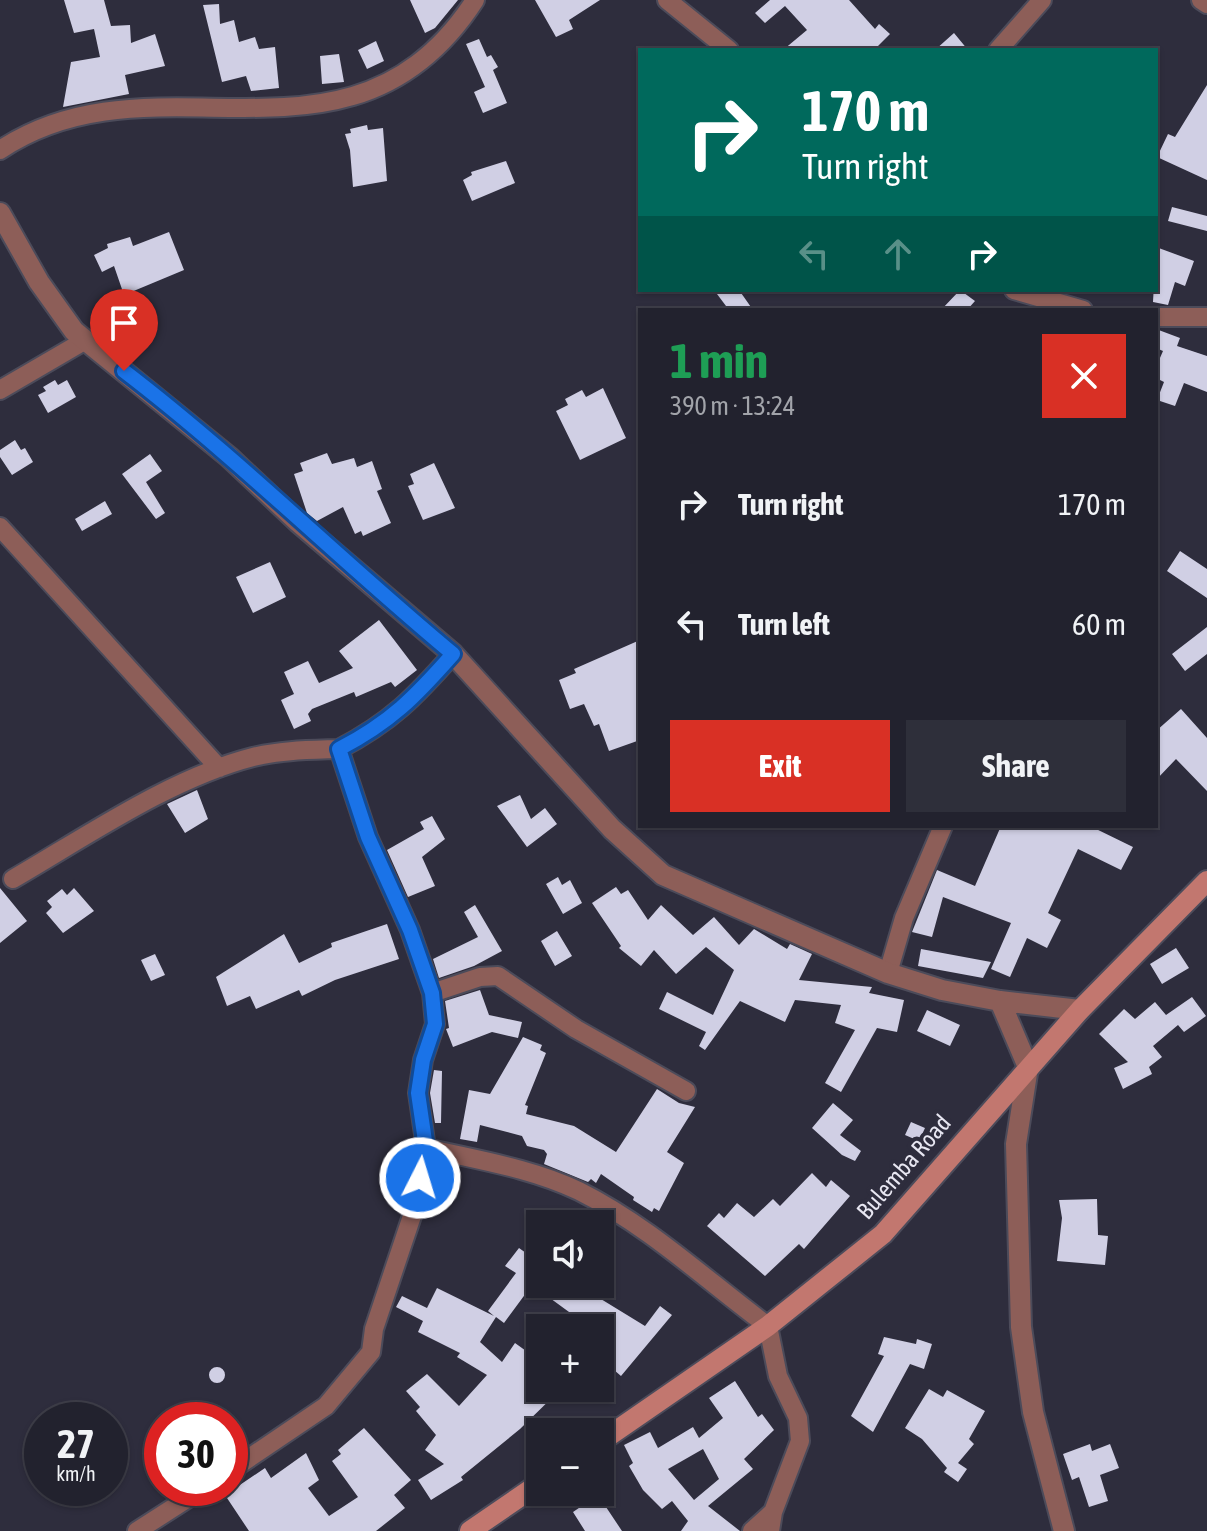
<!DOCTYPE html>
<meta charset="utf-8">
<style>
:root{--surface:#22222e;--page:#2e2f3a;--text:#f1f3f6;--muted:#a2a4aa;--line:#3f3f4a;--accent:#d93025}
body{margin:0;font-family:"Asap Condensed",sans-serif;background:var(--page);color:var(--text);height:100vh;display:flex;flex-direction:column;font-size:30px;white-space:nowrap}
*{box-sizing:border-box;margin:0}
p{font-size:26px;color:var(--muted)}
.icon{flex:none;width:44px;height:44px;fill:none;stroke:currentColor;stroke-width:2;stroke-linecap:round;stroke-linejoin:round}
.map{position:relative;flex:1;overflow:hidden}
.sheet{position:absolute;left:638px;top:308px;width:520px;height:520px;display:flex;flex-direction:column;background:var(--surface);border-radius:0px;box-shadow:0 2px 6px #0004,0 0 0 2px var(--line)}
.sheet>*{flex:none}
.banner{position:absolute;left:638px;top:48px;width:520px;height:244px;border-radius:0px;box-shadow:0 2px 6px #0004,0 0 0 2px var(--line);background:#00695c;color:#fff;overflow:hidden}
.controls{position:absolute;left:526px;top:1210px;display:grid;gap:16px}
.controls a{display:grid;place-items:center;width:88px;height:88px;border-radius:0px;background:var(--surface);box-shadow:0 2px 6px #0004,0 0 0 2px var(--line);font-size:40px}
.speed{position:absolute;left:24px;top:1402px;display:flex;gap:16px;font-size:40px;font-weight:700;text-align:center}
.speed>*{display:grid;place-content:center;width:104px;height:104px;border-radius:50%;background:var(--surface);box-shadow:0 2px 6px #0004,0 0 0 2px var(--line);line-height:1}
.speed small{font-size:20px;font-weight:400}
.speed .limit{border:12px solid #d22;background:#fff;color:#111}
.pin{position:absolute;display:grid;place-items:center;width:68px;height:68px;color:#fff;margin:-82px -34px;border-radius:50% 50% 50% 0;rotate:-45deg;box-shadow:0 0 8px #0007}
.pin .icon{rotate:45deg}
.me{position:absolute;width:88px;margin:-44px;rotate:5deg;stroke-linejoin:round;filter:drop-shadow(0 0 6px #0008)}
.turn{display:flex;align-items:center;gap:28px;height:168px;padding:0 32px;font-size:36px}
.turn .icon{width:104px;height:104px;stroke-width:2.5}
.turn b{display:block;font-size:56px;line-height:68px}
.lanes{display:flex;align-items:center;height:76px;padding:0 32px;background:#0003;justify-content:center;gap:40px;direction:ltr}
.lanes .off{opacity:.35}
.round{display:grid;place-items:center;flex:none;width:84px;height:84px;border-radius:0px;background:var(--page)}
.summary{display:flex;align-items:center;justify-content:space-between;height:136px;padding:0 32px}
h1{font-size:48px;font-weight:700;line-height:60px;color:#1e9e55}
.primary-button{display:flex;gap:16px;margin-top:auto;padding:16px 32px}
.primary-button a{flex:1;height:92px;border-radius:0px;background:var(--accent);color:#fff;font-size:32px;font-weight:700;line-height:92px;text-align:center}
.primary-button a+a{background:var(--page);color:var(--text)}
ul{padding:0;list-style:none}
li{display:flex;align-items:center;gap:24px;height:120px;padding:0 32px}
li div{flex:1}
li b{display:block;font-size:30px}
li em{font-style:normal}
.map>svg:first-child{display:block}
.building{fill:#d0cfe4;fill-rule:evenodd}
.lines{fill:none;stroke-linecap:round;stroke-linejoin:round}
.minor-casing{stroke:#4c4b5a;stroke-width:22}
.tertiary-casing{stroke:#4c4b5a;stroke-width:24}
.secondary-casing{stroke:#4c4b5a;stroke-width:24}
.minor{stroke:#8d5e58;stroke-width:18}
.tertiary{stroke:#8d5e58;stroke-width:20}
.secondary{stroke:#c2776f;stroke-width:20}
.route-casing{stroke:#114b97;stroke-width:20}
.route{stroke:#1a73e8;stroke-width:14}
.labels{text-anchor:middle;stroke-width:8;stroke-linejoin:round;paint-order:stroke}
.street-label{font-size:24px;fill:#e8e7f2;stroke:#2e2d3d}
</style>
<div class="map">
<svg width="1207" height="1531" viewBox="0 0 1207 1531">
<rect width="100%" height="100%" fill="#2e2d3d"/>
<path class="building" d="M 64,0 L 104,0 L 111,26 L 130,25 L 131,43 L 155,34 L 165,66 L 125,75 L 129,94 L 63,107 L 71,62 L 100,57 L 94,29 L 74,33 Z
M 410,0 L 458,0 L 435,28 L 425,33 Z
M 535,0 L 600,0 L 569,20 L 573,29 L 556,37 Z
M 770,0 L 849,0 L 875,29 L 879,24 L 890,34 L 874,50 L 783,50 L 807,30 L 785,6 L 765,23 L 755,13 Z
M 219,4 L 220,24 L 234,20 L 239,42 L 255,37 L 259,49 L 275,47 L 279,88 L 251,91 L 246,76 L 222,82 L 203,5 Z
M 954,33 L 968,50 L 935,50 Z
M 479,39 L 487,57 L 491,55 L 498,67 L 493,70 L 507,103 L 483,113 L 474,92 L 485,87 L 466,44 Z
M 376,41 L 384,61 L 367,69 L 358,50 Z
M 339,54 L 344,82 L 322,84 L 320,56 Z
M 1207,85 L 1207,180 L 1157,157 L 1168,134 L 1175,137 Z
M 367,125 L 368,130 L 383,128 L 387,181 L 353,187 L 350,150 L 345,134 L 351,133 L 350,129 Z
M 506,161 L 515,183 L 472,201 L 463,180 L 472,175 L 471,172 Z
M 1172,207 L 1207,216 L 1207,231 L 1168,221 Z
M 169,232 L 184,270 L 124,295 L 114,266 L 102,272 L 94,255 L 108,248 L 107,244 L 130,237 L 133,246 Z
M 1156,247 L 1194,261 L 1185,286 L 1175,282 L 1168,305 L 1153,302 Z
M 714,290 L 739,290 L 753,310 L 729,310 Z
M 960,290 L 975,301 L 967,310 L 941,310 Z
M 1156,329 L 1180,338 L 1177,346 L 1207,356 L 1207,392 L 1184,383 L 1175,406 L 1157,400 L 1164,382 L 1156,378 L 1156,367 L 1163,351 L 1156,348 Z
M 55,380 L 58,385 L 67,380 L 76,397 L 48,413 L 38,395 L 46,391 L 43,387 Z
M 603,388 L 626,438 L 580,460 L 556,411 L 568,405 L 565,399 L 582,390 L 586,397 Z
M 15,440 L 21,450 L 25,448 L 33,462 L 12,475 L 0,457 L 0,450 Z
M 327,453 L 332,464 L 354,458 L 357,467 L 372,461 L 382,489 L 377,491 L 391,523 L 363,536 L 361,531 L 355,534 L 343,507 L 317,521 L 307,513 L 294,474 L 303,471 L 300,463 Z
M 150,454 L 162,471 L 146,482 L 165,513 L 156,519 L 122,474 Z
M 434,463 L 455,508 L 423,520 L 408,486 L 414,484 L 410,474 Z
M 105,501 L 112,514 L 82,531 L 75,519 Z
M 1180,551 L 1207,569 L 1207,598 L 1167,571 Z
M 270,562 L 286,597 L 253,613 L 236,577 Z
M 379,620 L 417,670 L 395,687 L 391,682 L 356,697 L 354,692 L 312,709 L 308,714 L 311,721 L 294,729 L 281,700 L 294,694 L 284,672 L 308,661 L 319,683 L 353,668 L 339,651 Z
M 1207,627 L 1207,654 L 1185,671 L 1172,654 Z
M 640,640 L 640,740 L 609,751 L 599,724 L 594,726 L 584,704 L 570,709 L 559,680 L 576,673 L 574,669 Z
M 1181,709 L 1207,738 L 1207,791 L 1176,759 L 1156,780 L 1156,731 Z
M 197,790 L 208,819 L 185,833 L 167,804 Z
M 520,795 L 531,819 L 545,808 L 557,824 L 527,847 L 497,806 Z
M 432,816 L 445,839 L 422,857 L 435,886 L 408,897 L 387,850 L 424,829 L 420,822 Z
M 1001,826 L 1090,826 L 1133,847 L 1121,870 L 1078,849 L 1048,913 L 1061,920 L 1047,948 L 1027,938 L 1010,977 L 991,969 L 1011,923 L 943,897 L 932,937 L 912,932 L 937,870 L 975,886 Z
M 558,877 L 562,885 L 570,880 L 582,903 L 563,914 L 546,884 Z
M 616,887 L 621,894 L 628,890 L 648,920 L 661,905 L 693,935 L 714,917 L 739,945 L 754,929 L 787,949 L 790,944 L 812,954 L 799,980 L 872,987 L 869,993 L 904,1000 L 897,1032 L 877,1028 L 841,1092 L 825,1083 L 855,1030 L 835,1023 L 841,1005 L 795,1000 L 785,1022 L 740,1001 L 705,1050 L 699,1046 L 706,1032 L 659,1009 L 667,992 L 713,1015 L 734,970 L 706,947 L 676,974 L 654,950 L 641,966 L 619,948 L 621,946 L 592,903 Z
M 0,888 L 27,921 L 0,943 Z
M 74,888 L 94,911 L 63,933 L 46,913 L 52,907 L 47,901 L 62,889 L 67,895 Z
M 475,905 L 502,951 L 474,966 L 439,978 L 433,959 L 478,937 L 464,912 Z
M 387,924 L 399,959 L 335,980 L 302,996 L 299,990 L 256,1009 L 250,996 L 227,1006 L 216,977 L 284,934 L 299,963 L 332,947 L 331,943 Z
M 557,931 L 572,956 L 555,966 L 541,941 Z
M 1176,948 L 1189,968 L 1162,984 L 1150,964 Z
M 921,949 L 991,962 L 983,978 L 918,966 Z
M 155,954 L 165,975 L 151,981 L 141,960 Z
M 480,990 L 489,1015 L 522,1022 L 518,1038 L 492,1032 L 453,1047 L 446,1029 L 449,1028 L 445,1001 Z
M 1192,997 L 1206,1016 L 1184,1032 L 1178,1025 L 1153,1046 L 1162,1057 L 1149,1067 L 1152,1074 L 1123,1089 L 1114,1068 L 1128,1062 L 1099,1034 L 1124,1009 L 1135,1019 L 1155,1002 L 1166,1015 Z
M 927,1010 L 960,1025 L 950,1046 L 917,1031 Z
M 523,1037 L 542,1045 L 540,1050 L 546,1053 L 525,1105 L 528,1106 L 526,1114 L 574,1126 L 616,1152 L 657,1089 L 679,1103 L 695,1107 L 667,1152 L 684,1163 L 659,1211 L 654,1208 L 652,1212 L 633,1200 L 634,1197 L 601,1174 L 596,1183 L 591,1179 L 588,1182 L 544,1164 L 547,1154 L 544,1150 L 527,1146 L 522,1136 L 480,1125 L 477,1142 L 460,1139 L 469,1090 L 490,1094 Z
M 434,1070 L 442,1071 L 441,1123 L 435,1123 L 430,1093 Z
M 833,1103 L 853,1120 L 840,1135 L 861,1151 L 855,1161 L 842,1155 L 812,1128 Z
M 911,1122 L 925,1128 L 919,1141 L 905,1135 Z
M 812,1173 L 826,1187 L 831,1180 L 850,1196 L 804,1249 L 799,1244 L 765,1276 L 707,1226 L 719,1213 L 724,1218 L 737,1203 L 754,1217 L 773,1199 L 780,1206 Z
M 1097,1199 L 1098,1235 L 1108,1236 L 1105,1265 L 1057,1261 L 1062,1218 L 1059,1200 Z
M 519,1248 L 540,1263 L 540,1284 L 611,1284 L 596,1296 L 645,1326 L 660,1306 L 672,1315 L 621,1376 L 600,1358 L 600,1328 L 591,1328 L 532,1285 L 504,1323 L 496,1317 L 480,1342 L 502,1362 L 515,1343 L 540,1361 L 540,1388 L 562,1388 L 520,1429 L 461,1477 L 463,1480 L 431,1500 L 418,1480 L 444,1464 L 425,1450 L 436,1435 L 416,1411 L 420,1407 L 406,1391 L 427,1374 L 459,1406 L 487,1375 L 457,1357 L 460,1353 L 418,1332 L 423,1321 L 396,1307 L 402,1296 L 427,1308 L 437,1288 L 494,1316 L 488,1311 L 516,1273 L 505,1266 Z
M 884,1337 L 916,1344 L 917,1339 L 932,1344 L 924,1369 L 910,1364 L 873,1432 L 851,1416 L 884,1356 L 878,1354 Z
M209 1375a8 8 0 1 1 16 0a8 8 0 1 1-16 0Z
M 735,1381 L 758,1417 L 762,1414 L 774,1430 L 744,1459 L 753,1469 L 708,1506 L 740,1531 L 681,1531 L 688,1521 L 672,1501 L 662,1509 L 643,1490 L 629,1466 L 633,1463 L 624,1445 L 650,1432 L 658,1448 L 693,1427 L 699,1438 L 723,1418 L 709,1398 ZM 703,1449 L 719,1479 L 694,1500 L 668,1469 Z
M 929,1389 L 943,1397 L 947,1390 L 985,1411 L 969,1439 L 974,1444 L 958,1463 L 967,1469 L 958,1482 L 944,1472 L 947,1468 L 922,1439 L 905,1428 Z
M 364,1428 L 411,1480 L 394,1495 L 405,1508 L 376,1531 L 249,1531 L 225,1495 L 265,1468 L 271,1478 L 306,1453 L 319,1480 L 308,1488 L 329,1516 L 358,1497 L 332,1461 L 341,1454 L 338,1450 Z
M 1090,1444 L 1092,1451 L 1110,1444 L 1119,1468 L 1100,1475 L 1108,1501 L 1089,1507 L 1079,1477 L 1072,1480 L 1063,1454 Z
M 598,1495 L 622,1531 L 585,1531 L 573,1512 Z"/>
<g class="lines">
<defs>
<path id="minor" d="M 667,0 L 729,50
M 1201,0 L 1207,4
M 998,50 L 1042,0
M 0,150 C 157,45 350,193 475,0
M 1014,290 L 1083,310
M 1156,317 L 1207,317
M 0,390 L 84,341
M 0,527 L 219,768
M 13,879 C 87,836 171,778 253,757 C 281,750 311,750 339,749
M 888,973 L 904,918 L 943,826
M 432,993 L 480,977 L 498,976 L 576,1029 L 686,1091
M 426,1148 C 477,1160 531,1168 579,1191 C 649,1226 706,1280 768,1326 L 778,1376 L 798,1418 L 800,1441 L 773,1512 L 770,1531
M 230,1471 L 326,1406 L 371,1352 L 374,1329 L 415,1207 L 426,1148 L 418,1093 L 423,1060 L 435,1024 L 432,993 L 410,930 L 368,837 L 339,749 C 391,722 415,697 453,654
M 137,1531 L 204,1488
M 752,1531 L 773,1512"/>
<path id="tertiary" d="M 0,213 L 39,282 L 74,331 L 229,457 L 298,522 L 453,654 L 612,829 L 663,875 L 888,973 L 942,990 L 1000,1001 L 1080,1010
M 1000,1001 L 1028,1067 L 1016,1144 L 1021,1327 L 1033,1412 L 1064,1531"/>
<path id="secondary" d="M 600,1442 L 768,1326 L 883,1234 L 1080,1010 L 1207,881
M 470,1531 L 540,1483"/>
</defs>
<use href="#minor" class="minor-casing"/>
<use href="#tertiary" class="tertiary-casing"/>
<use href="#secondary" class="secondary-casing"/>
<use href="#minor" class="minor"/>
<use href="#tertiary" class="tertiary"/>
<use href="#secondary" class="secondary"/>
</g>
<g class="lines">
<defs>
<path id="route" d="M 124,371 C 239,459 342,562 453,654 C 415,697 391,722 339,749 L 368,837 L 410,930 L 432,993 L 435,1024 L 423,1060 L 418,1093 L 426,1148 L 420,1178"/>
</defs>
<use href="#route" class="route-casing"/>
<use href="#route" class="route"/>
</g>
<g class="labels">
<g class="street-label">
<text transform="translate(904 1167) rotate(-49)" y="8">Bulemba Road</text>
</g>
</g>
</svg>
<div class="controls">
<a><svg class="icon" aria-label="sound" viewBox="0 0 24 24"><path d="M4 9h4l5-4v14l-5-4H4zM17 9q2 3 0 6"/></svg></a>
<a>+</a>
<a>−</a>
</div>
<div class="speed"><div>27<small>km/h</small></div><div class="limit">30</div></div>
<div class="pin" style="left:124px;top:371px;background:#d93025"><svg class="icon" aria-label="arrive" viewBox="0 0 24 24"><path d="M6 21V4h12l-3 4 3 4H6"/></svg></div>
<svg class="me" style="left:420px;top:1178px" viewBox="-20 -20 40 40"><circle r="17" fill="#1a73e8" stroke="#fff" stroke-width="3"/><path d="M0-11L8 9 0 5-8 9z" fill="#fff"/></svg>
<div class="banner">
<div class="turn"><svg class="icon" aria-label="right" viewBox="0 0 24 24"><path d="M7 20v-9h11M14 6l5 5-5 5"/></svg><div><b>170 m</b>Turn right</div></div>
<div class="lanes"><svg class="icon off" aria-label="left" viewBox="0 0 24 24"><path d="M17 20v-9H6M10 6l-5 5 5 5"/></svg><svg class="icon off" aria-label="ahead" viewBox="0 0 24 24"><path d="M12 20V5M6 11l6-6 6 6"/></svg><svg class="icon" aria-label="right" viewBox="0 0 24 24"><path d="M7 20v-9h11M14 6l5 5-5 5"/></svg></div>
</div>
<section class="sheet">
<div class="summary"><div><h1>1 min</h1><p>390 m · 13:24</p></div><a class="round" style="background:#d93025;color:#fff"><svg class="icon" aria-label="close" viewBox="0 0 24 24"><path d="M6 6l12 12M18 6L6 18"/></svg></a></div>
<ul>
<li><svg class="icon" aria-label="right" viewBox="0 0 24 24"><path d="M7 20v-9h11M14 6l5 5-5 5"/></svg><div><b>Turn right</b></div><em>170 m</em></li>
<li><svg class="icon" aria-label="left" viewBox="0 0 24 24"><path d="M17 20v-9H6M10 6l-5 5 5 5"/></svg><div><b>Turn left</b></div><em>60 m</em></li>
</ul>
<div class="primary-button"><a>Exit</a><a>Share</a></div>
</section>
</div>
